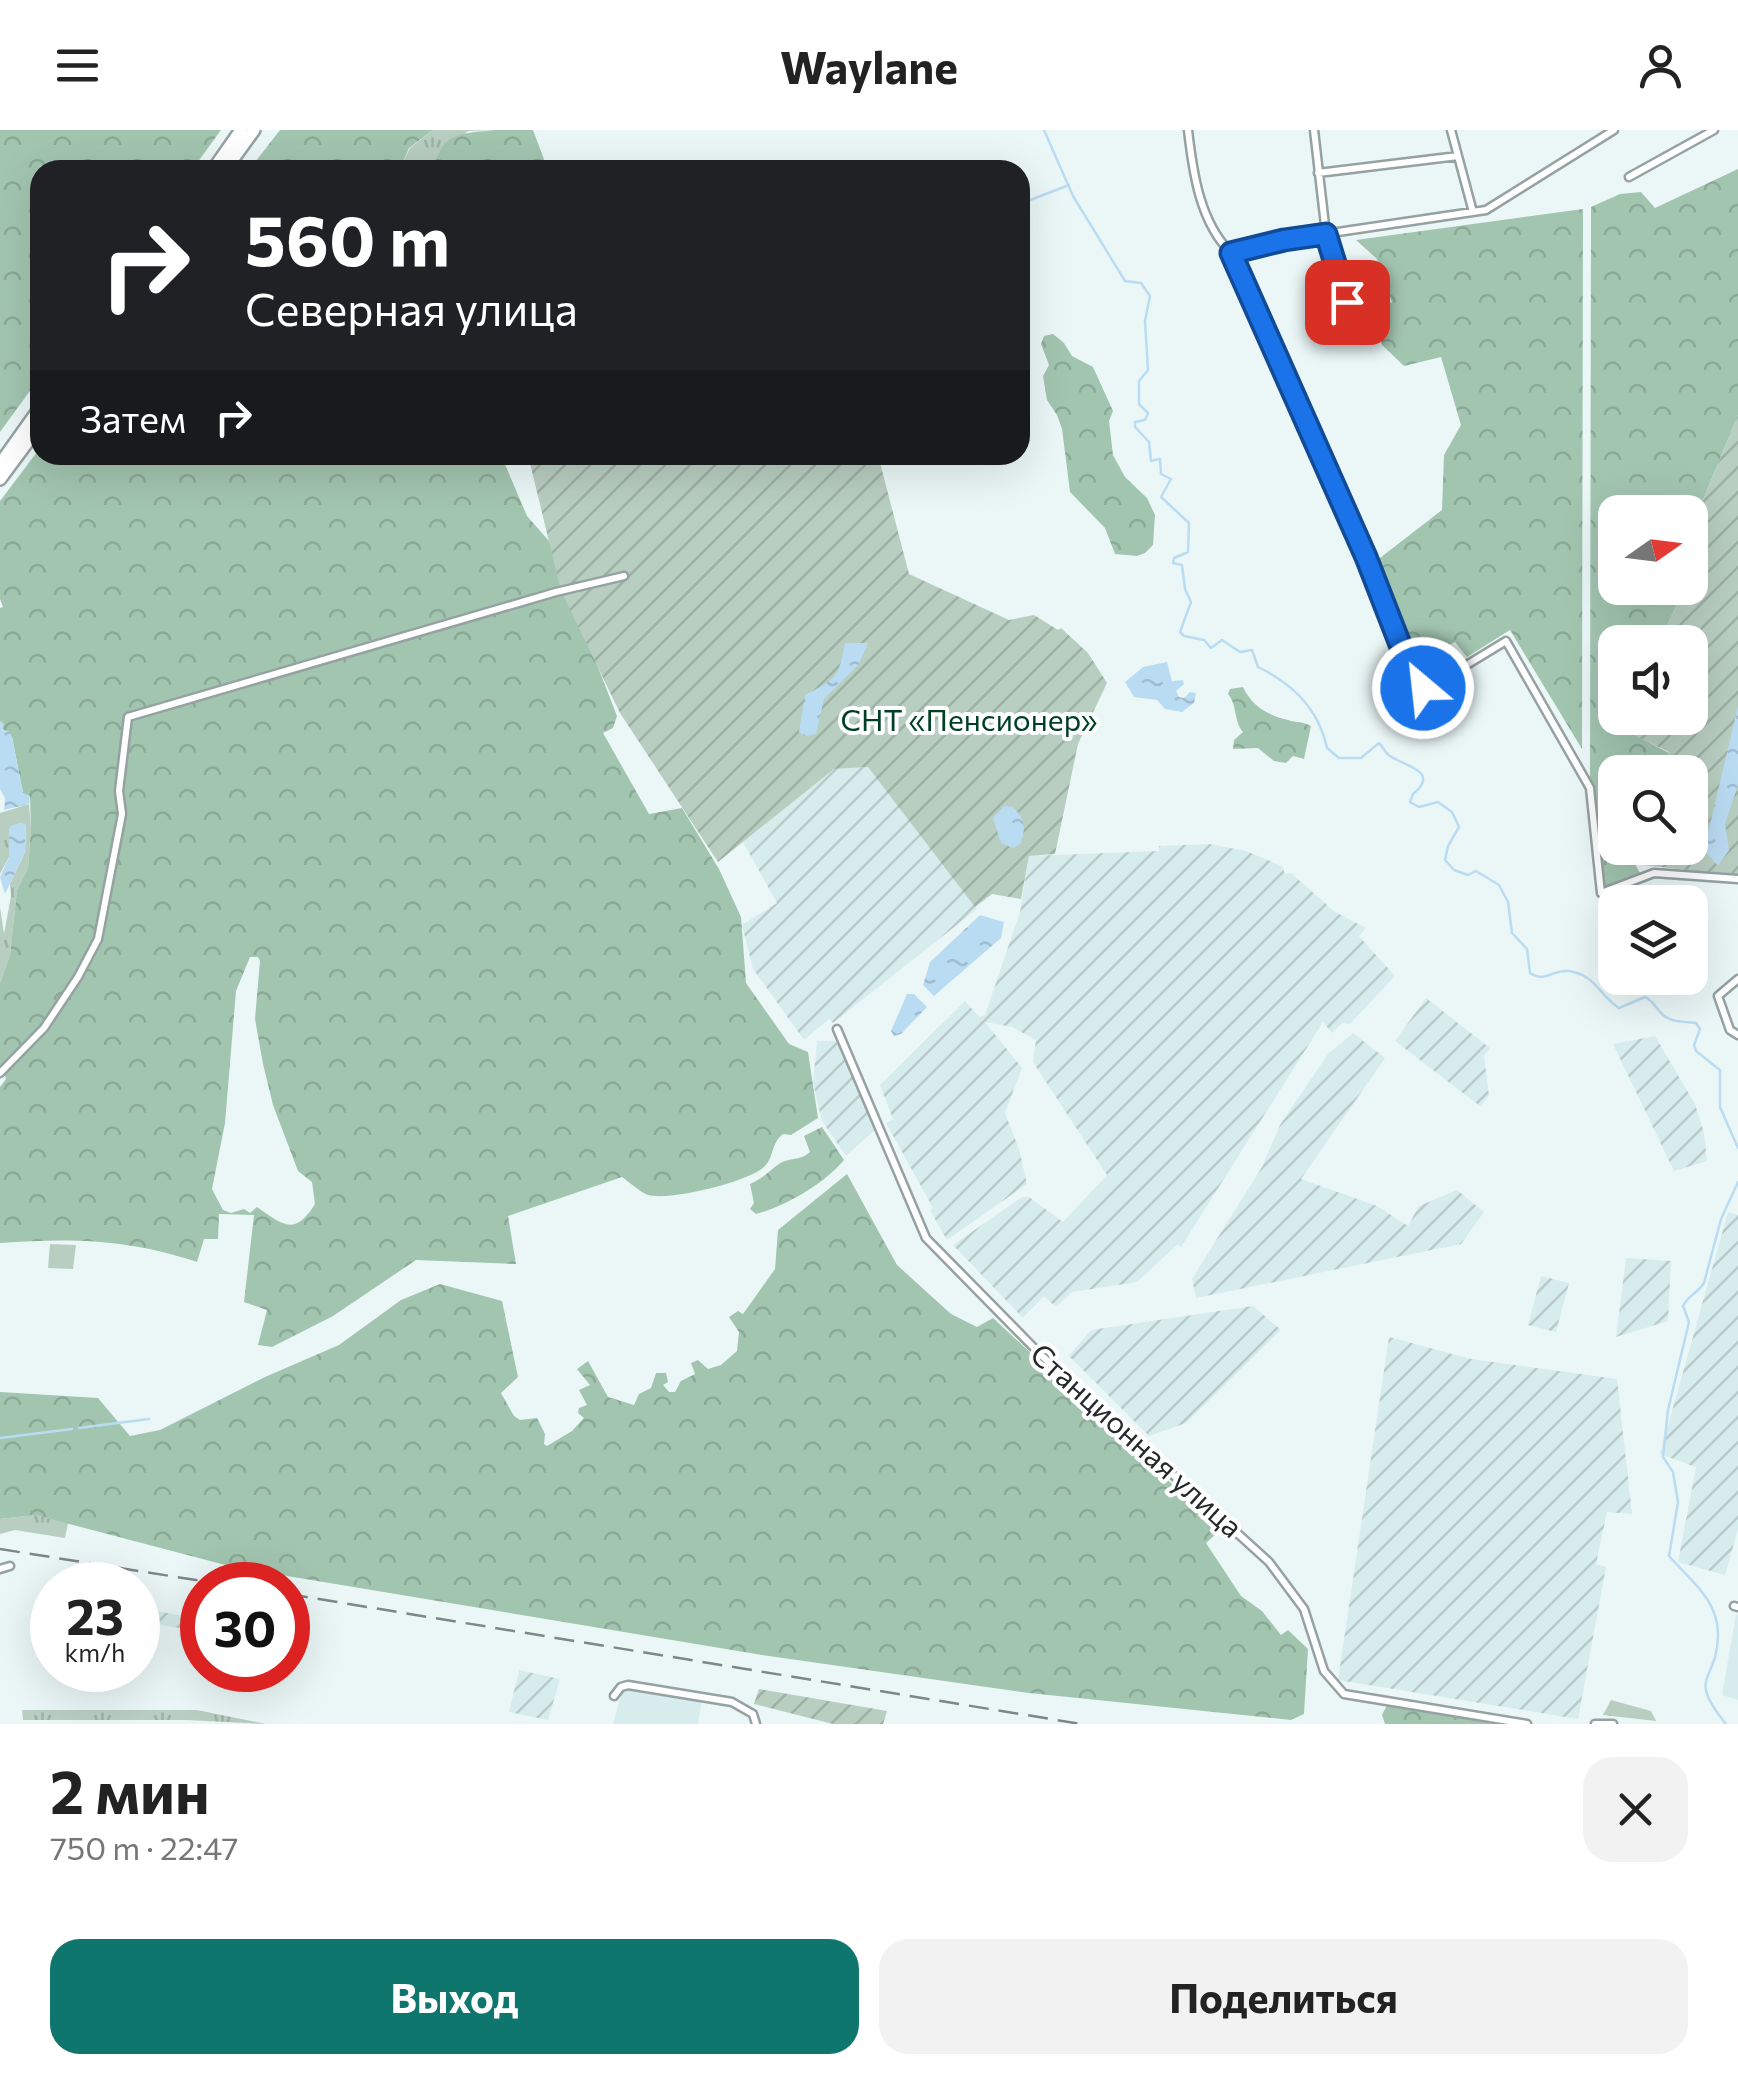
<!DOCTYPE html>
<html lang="ru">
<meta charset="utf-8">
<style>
:root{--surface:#fff;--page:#f2f2f2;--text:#222;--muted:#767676;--accent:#0f766e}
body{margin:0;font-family:Commissioner,sans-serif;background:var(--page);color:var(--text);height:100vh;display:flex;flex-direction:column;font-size:38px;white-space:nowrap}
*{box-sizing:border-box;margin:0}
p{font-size:32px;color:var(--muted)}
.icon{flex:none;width:55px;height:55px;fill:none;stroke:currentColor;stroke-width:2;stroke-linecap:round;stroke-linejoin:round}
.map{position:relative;height:1594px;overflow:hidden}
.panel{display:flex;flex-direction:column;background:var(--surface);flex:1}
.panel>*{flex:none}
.top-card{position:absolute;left:30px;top:30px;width:1000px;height:305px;border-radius:30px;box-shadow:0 10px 40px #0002;background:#202124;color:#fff;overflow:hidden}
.needle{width:65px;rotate:76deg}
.controls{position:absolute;left:1598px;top:365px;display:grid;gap:20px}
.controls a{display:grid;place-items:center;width:110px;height:110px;border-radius:20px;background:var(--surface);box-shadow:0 10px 40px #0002;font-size:50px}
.speed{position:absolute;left:30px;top:1432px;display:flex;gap:20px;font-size:50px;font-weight:700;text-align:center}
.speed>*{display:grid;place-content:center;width:130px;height:130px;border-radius:50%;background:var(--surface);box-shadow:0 10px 40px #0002;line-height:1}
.speed small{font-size:25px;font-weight:400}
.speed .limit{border:15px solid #d22;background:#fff;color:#111}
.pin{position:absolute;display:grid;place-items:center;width:85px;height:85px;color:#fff;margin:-42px;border-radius:20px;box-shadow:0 5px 15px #0006}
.me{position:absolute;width:110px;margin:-55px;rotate:332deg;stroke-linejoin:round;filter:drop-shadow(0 0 8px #0008)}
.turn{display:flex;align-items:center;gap:35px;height:210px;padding:0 50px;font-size:45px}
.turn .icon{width:130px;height:130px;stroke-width:2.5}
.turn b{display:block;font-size:70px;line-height:85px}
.then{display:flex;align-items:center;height:95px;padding:0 50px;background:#0003;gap:20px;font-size:38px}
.round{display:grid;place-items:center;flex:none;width:105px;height:105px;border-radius:30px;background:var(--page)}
.summary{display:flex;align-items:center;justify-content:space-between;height:170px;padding:0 50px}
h1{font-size:60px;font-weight:700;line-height:75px}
.cta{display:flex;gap:20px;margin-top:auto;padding:20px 50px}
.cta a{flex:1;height:115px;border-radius:30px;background:var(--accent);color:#fff;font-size:40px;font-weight:700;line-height:115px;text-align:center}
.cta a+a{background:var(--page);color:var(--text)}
header{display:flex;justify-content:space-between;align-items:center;height:130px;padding:0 50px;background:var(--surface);font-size:45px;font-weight:700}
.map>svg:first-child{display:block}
.built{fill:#d7ecec}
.industrial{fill:url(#industrial-furrows)}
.grass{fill:url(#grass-tufts)}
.forest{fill:url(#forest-crowns);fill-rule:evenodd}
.garden{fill:url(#garden-furrows)}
.pitch{fill:#b8cec0}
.water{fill:url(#water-ripples)}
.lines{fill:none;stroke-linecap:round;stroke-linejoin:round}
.stream{stroke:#badcf3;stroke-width:2.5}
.street-casing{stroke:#96a2a2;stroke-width:11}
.primary-casing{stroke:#96a2a2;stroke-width:16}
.street{stroke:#fff;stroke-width:6}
.primary{stroke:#fff;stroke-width:11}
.rail{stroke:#7e8686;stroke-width:2.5;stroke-dasharray:20 10;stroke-linecap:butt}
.route-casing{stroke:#114b97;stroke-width:25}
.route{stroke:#1a73e8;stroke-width:18}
.labels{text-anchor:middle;stroke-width:8;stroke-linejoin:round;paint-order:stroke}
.park-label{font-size:30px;fill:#004125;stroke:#fff}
.street-label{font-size:30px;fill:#252929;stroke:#fff}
</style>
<header><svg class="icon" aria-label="menu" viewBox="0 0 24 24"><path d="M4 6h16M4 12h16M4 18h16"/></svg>Waylane<svg class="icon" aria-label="person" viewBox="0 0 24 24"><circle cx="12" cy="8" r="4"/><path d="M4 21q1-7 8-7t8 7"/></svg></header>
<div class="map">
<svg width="1738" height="1594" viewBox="0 0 1738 1594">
<defs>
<pattern id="industrial-furrows" width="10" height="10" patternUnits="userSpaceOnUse" patternTransform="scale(2.5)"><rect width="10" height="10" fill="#d7ecec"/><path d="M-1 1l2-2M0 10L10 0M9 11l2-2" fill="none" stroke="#b8caca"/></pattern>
<pattern id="grass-tufts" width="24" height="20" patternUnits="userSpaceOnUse" patternTransform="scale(2.5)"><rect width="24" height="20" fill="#b8cec0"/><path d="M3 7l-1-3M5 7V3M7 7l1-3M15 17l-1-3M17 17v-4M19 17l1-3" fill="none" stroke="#9eb1a5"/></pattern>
<pattern id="forest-crowns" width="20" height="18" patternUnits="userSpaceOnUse" patternTransform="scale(2.5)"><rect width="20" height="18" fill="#a2c5b0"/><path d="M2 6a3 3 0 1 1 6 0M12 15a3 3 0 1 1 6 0" fill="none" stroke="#8ba997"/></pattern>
<pattern id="garden-furrows" width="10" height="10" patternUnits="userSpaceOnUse" patternTransform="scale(2.5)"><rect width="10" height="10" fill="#b8cec0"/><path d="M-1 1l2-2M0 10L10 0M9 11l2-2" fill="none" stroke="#9eb1a5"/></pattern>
<pattern id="water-ripples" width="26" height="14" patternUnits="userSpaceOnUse" patternTransform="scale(2.5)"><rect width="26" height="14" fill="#badcf3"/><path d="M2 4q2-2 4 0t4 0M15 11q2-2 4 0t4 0" fill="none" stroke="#a0bdd0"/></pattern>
</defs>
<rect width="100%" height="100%" fill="#ebf7f7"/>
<path class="built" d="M 1736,1484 L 1738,1485 L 1738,1570 L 1722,1565 Z
M 640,1557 L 702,1569 L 698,1594 L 613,1594 L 623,1558 Z"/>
<path class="industrial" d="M 869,637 L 977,779 L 833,893 L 829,889 L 804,910 L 753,839 L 742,795 L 777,773 L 743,712 L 834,639 Z
M 1209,714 L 1246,721 L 1282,736 L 1285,744 L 1291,743 L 1335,782 L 1366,798 L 1359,806 L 1395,846 L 1350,894 L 1342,893 L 1332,903 L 1323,892 L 1181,1117 L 1178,1114 L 1137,1152 L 1072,1162 L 1056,1177 L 1044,1166 L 1023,1188 L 953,1115 L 1022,1067 L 1029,1067 L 1063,1092 L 1107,1045 L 1033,932 L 1036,910 L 1012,897 L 985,892 L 1022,938 L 1005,983 L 1019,1019 L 1027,1054 L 947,1110 L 930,1080 L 933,1078 L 886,993 L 893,989 L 880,955 L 965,871 L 979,887 L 985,885 L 1020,782 L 1029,726 L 1159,721 L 1159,716 Z
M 1426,868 L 1490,918 L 1484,926 L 1489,966 L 1480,976 L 1395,911 Z
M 1353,903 L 1385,928 L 1301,1049 L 1377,1076 L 1408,1096 L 1419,1076 L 1457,1060 L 1484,1082 L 1461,1114 L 1196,1168 L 1192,1149 L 1262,1037 L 1280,995 L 1328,924 Z
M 1655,906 L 1695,974 L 1704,1003 L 1707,1031 L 1674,1041 L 1613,914 Z
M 817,911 L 835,911 L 845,920 L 876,998 L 846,1026 L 822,991 L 813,953 Z
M 1728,1082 L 1738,1085 L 1738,1399 L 1725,1445 L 1678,1432 L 1696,1337 L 1660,1324 Z
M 1626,1128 L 1671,1131 L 1668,1191 L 1616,1207 Z
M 1541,1146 L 1569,1153 L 1556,1202 L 1528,1195 Z
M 1253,1176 L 1281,1200 L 1186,1293 L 1149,1306 L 1069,1226 L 1091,1200 Z
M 1389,1207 L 1471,1229 L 1617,1249 L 1632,1384 L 1607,1382 L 1596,1434 L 1606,1437 L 1578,1589 L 1338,1550 Z
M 138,1478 L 202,1489 L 202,1502 L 138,1491 Z
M 519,1540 L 560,1549 L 548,1590 L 509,1582 Z"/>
<path class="grass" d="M 433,0 L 494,0 L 468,1 L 435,31 L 433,40 L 417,40 L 402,34 L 410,18 Z
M 29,674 L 31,698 L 28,738 L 17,760 L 10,825 L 0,853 L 0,777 L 4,804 L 11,766 L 10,754 L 25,722 L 26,695 L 20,693 L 9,700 L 9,727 L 0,744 L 0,764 L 0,683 Z
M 35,1385 L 68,1393 L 65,1408 L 15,1400 L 0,1404 L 0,1389 Z
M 1611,1570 L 1651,1581 L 1656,1591 L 1603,1585 Z
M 22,1580 L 197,1580 L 266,1594 L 187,1590 L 23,1590 Z"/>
<path class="forest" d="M 0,0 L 221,0 L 192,40 L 40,40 L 40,247 L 0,302 Z
M 280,0 L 433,0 L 409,18 L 402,34 L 417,40 L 249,40 Z
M 494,0 L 533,0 L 545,32 L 558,40 L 433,40 C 443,1 460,4 494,0 Z
M 1738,39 L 1738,285 L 1690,402 L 1690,382 L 1615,382 L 1615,458 L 1685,458 L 1659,512 L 1615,512 L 1615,588 L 1635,588 L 1631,603 L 1669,623 L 1663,642 L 1615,642 L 1615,718 L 1640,718 L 1635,734 L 1641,745 L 1604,759 L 1597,676 L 1590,647 L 1591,77 L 1620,64 L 1641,62 L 1655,78 Z
M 1583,79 L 1582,619 L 1510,500 L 1467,527 L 1455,512 L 1415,531 L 1376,431 L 1442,380 L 1444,325 L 1461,295 L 1441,227 L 1404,236 L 1382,215 L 1376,182 L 1392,172 L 1377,129 L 1356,110 Z
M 1053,204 L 1064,213 L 1072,226 L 1093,237 L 1113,281 L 1109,291 L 1113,325 L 1125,347 L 1147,368 L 1155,385 L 1153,415 L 1145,423 L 1137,426 L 1115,424 L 1105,398 L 1070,362 L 1062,299 L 1057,285 L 1047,270 L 1043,246 L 1049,235 L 1041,214 L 1044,206 Z
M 40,318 L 40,325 L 501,325 L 527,386 L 549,411 L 617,586 L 613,598 L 603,603 L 649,684 L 682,678 L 719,739 L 741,787 L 746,853 L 789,914 L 808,922 L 818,988 L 791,1005 L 783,1004 C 771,1013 774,1028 764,1037 C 748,1052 670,1071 648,1065 C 640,1062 629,1052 622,1047 L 508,1086 L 516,1134 L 416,1130 L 333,1186 L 272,1217 L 258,1215 L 267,1180 L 244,1172 L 254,1085 L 219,1084 L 218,1109 L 204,1109 L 197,1132 C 127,1109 72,1108 0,1113 L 0,957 L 6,949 L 3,938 L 0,938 L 0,853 L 10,825 L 17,760 L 28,738 L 31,698 L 30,667 L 23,663 L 12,607 L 0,597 L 3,594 L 0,591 L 0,478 L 3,477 L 0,469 L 0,371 ZM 250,827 L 258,827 L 260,831 L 255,889 L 263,934 L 273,975 L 298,1041 L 312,1052 L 315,1074 C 295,1106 284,1096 257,1077 L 250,1083 L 244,1079 L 231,1083 L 223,1080 L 212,1059 L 225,993 L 236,861 Z
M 1243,557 C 1252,576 1267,585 1288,590 C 1297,593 1302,591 1311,596 L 1304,629 L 1293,626 L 1286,633 L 1274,631 L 1258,618 L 1233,619 L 1234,610 L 1243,602 C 1233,590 1238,576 1228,564 L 1230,559 Z
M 822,997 L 844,1030 C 824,1054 786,1076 756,1084 L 750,1079 L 754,1073 L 750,1054 C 763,1048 768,1042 779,1034 C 789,1027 801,1031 810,1022 L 804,1006 Z
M 847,1044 L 897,1135 L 951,1184 L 977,1197 L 993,1188 L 1213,1392 L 1217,1403 L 1206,1413 L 1241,1466 L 1262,1481 L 1281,1505 L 1288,1500 L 1308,1519 L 1304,1584 L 1291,1590 L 1029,1563 L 762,1525 L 233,1437 L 35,1385 L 0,1389 L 0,1262 L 98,1268 L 130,1306 L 160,1300 L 265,1247 L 339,1215 L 401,1170 L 440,1154 L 502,1171 L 518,1247 L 501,1263 L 514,1286 L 520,1290 L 537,1288 L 545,1304 L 544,1314 L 547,1316 L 572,1301 L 584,1288 L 578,1283 L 579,1278 L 587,1275 L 579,1260 L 590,1255 L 577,1239 L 588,1231 L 608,1267 L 634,1275 L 639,1264 L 651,1258 L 656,1243 L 666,1243 L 668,1252 L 663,1255 L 669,1262 L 675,1262 L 681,1251 L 695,1244 L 691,1233 L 698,1230 L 708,1239 L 721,1235 L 737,1221 L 739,1202 L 729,1187 L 738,1181 L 743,1184 L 775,1139 L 778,1100 Z
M 1387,1575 L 1503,1594 L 1385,1594 L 1382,1585 Z"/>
<path class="garden" d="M 1738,285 L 1738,746 L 1635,734 L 1640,718 L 1690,718 L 1690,642 L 1663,642 L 1669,622 L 1630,603 L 1635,588 L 1690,588 L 1690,512 L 1659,512 L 1685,458 L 1690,458 L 1690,449 L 1706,421 L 1690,412 L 1690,402 Z
M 528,325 L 878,325 L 909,444 L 1009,490 L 1034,485 L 1058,500 L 1061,498 L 1088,523 L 1107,553 L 1078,614 L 1055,724 L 1029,726 L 1021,769 L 992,764 L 975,777 L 868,637 L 834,639 L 718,732 L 620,583 L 561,461 Z
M 759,1559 L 887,1581 L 883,1594 L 833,1594 L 754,1574 Z"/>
<path class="pitch" d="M 50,1114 L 76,1115 L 73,1139 L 48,1138 Z"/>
<path class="water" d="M 845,513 L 868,513 L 859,534 L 824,569 L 816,604 L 805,606 L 799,602 L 805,565 C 836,549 839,547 845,513 Z
M 1167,532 L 1172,551 L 1183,550 L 1184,554 L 1176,561 L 1179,567 L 1184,568 L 1190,562 L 1196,563 L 1194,573 L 1182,582 L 1165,579 L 1157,570 L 1134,567 L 1125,552 L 1143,537 Z
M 1738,576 L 1738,655 L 1725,694 L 1729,720 L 1718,736 L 1704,720 Z
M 0,591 L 4,594 L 2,600 L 9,601 L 12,607 L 23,663 L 30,666 L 29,674 L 4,680 L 5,668 L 0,659 Z
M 1004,676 L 1013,677 C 1025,689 1026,696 1021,713 L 1013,718 L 1001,713 L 993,688 Z
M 20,693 L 26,694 L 25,722 L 5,764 L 0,747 L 9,727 L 9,700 L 10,696 Z
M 980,785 L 1004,792 L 1001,808 L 934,866 L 923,855 L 930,832 Z
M 907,864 L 914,864 L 927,877 L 901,904 L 894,906 L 891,901 Z"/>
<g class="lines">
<path class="stream" d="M 1044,0 L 1073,66 L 1125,151 L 1141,153 L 1150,166 L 1145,191 L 1148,240 L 1139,251 L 1139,274 L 1148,283 L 1145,290 L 1135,292 L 1135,297 L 1149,312 L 1151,331 L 1160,329 L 1161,344 L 1171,349 L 1161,367 L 1189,393 L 1188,422 L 1174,428 L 1173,433 L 1182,435 L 1185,459 L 1191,472 L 1180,502 L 1184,506 L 1204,510 L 1211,518 L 1222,510 L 1240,522 L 1252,520 L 1258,537 C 1291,553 1319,579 1327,618 L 1339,628 L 1361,628 L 1379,613 C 1383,617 1385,623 1390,626 C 1404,636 1441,641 1413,664 L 1410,672 L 1419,677 L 1438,672 L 1452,682 L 1459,697 L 1448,716 L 1445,730 L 1454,740 L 1468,745 L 1476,741 L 1499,755 L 1508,772 L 1512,803 L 1527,819 L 1530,843 C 1545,853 1552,840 1568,841 C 1595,844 1599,865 1619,878 L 1645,867 C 1655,872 1655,878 1663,885 C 1672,893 1685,891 1696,893 L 1700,899 L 1694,915 L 1696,921 L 1720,940 L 1720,977 L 1738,1018
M 1020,74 L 1069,55
M 79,1298 L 149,1289
M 0,1308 L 72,1299
M 1726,1594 C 1686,1545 1717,1553 1718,1506 C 1719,1470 1690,1450 1669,1426 L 1678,1372 L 1673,1342 L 1663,1327 L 1668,1280 L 1689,1192 L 1683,1176 C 1688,1165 1698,1163 1704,1153 L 1721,1089 L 1738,1052"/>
<defs>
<path id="street" d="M 1188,0 C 1193,44 1200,92 1231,123 L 1365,427 L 1403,522 L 1423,558 L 1432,556 L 1506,511 L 1590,658 L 1601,763 L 1654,743 L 1738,749
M 1314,0 L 1326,104 L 1347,172
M 1451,0 L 1473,82
M 1318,43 L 1458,26
M 1629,47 L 1714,0
M 1231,123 L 1284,110 L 1486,80 L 1614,0
M 1738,849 L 1718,866 L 1730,900 L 1738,905
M 837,899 L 926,1108 L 1041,1225 L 1269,1432 L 1304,1479 L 1324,1541 L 1344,1564 L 1527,1594
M 0,943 L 44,898 L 78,847 L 98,809 L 122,684 L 119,661 L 128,587 L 556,462 L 624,446
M 0,1439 L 10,1436
M 1734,1476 L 1738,1477
M 614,1566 L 621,1557 L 628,1555 L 732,1572 L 753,1584 L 756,1594
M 1595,1594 L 1613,1594"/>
<path id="primary" d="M 213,40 L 241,0
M 225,40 L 254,0
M 0,334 L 40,278
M 0,349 L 40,295"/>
</defs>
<use href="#street" class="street-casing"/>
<use href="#primary" class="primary-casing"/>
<use href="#street" class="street"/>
<use href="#primary" class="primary"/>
<path class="rail" d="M 0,1419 L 227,1455
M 288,1464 L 1081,1594"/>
</g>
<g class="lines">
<defs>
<path id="route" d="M 1347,172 L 1326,104 L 1284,110 L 1231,123 L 1366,427 L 1403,522 L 1423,558"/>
</defs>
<use href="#route" class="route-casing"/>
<use href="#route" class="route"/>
</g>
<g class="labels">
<g class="park-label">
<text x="969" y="601">СНТ «Пенсионер»</text>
</g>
<g class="street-label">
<text transform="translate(1136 1311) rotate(42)" y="10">Станционная улица</text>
</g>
</g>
</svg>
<div class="controls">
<a><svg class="needle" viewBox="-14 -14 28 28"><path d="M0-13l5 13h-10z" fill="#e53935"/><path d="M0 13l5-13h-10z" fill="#767676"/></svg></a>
<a><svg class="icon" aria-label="sound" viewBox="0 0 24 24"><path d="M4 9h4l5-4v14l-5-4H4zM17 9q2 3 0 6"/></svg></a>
<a><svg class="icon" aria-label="search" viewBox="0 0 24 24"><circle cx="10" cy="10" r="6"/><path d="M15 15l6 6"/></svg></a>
<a><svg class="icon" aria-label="layers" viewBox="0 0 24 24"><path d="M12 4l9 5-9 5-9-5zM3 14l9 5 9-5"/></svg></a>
</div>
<div class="speed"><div>23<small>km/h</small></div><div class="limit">30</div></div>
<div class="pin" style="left:1347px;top:172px;background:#d93025"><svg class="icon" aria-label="arrive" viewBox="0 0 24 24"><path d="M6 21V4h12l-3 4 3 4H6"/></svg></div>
<svg class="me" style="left:1423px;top:558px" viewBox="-20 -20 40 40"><circle r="17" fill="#1a73e8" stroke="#fff" stroke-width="3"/><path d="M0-11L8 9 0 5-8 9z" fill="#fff"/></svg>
<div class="top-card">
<div class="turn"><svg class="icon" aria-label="right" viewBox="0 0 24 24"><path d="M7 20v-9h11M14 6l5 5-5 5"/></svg><div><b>560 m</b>Северная улица</div></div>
<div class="then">Затем<svg class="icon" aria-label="right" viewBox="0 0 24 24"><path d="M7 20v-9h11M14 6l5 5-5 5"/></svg></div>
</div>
</div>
<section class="panel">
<div class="summary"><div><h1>2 мин</h1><p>750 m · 22:47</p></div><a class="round"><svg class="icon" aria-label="close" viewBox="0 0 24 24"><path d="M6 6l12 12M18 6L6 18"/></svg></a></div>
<div class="cta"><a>Выход</a><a>Поделиться</a></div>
</section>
